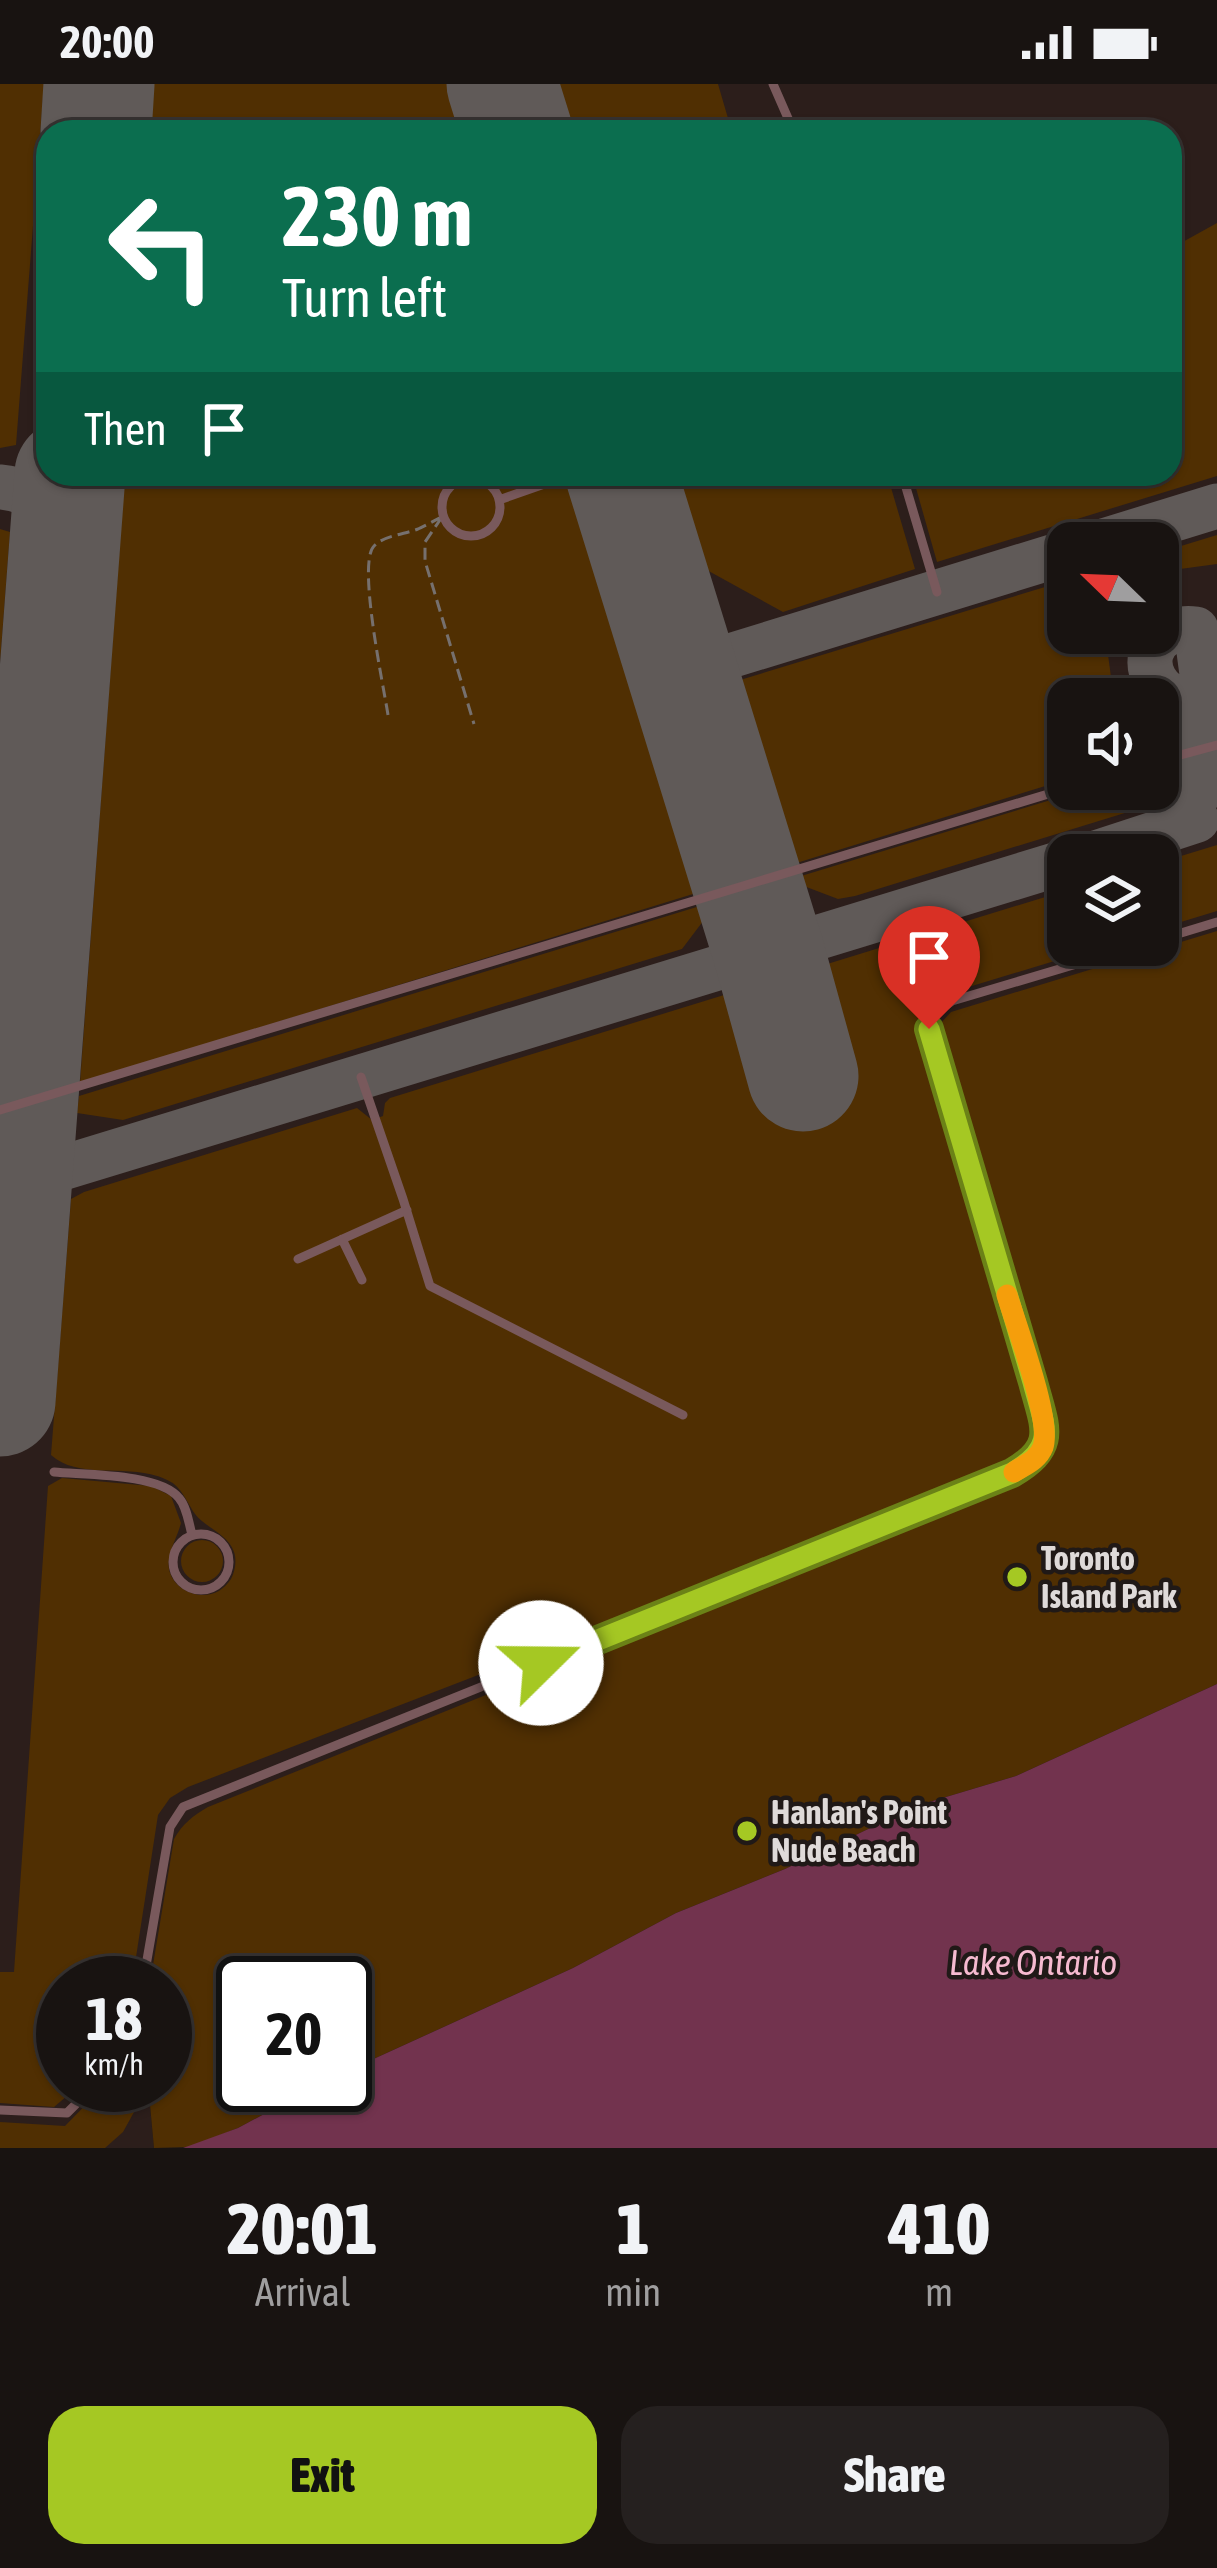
<!DOCTYPE html>
<style>
:root{--surface:#181311;--page:#25201f;--text:#f1f3f6;--muted:#9f9e9f;--line:#363231;--accent:#a5c823}
body{margin:0;font-family:"Asap Condensed",sans-serif;background:var(--page);color:var(--text);height:100vh;display:flex;flex-direction:column;font-size:45px;white-space:nowrap}
*{box-sizing:border-box;margin:0}
p{font-size:39px;color:var(--muted)}
.icon{flex:none;width:66px;height:66px;fill:none;stroke:currentColor;stroke-width:2;stroke-linecap:round;stroke-linejoin:round}
.map{position:relative;height:2064px;overflow:hidden}
.drawer{display:flex;flex-direction:column;background:var(--surface);flex:1}
.drawer>*{flex:none}
.hud{position:absolute;left:36px;top:36px;width:1146px;height:366px;border-radius:36px;box-shadow:0 3px 9px #0004,0 0 0 3px var(--line);background:#0b6e4f;color:#fff;overflow:hidden}
.needle{width:78px;rotate:293deg}
.buttons{position:absolute;left:1047px;top:438px;display:grid;gap:24px}
.buttons a{display:grid;place-items:center;width:132px;height:132px;border-radius:24px;background:var(--surface);box-shadow:0 3px 9px #0004,0 0 0 3px var(--line);font-size:60px}
.speed{position:absolute;left:36px;top:1872px;display:flex;gap:24px;font-size:60px;font-weight:700;text-align:center}
.speed>*{display:grid;place-content:center;width:156px;height:156px;border-radius:50%;background:var(--surface);box-shadow:0 3px 9px #0004,0 0 0 3px var(--line);line-height:1}
.speed small{font-size:30px;font-weight:400}
.speed .limit{border:6px solid #111;border-radius:18px;background:#fff;color:#111}
.pin{position:absolute;display:grid;place-items:center;width:102px;height:102px;color:#fff;margin:-123px -51px;border-radius:50% 50% 50% 0;rotate:-45deg;box-shadow:0 0 12px #0007}
.pin .icon{rotate:45deg}
.me{position:absolute;width:132px;margin:-66px;rotate:68deg;stroke-linejoin:round;filter:drop-shadow(0 0 9px #0008)}
.turn{display:flex;align-items:center;gap:42px;height:252px;padding:0 48px;font-size:54px}
.turn .icon{width:156px;height:156px;stroke-width:2.5}
.turn b{display:block;font-size:84px;line-height:102px}
.then{display:flex;align-items:center;height:114px;padding:0 48px;background:#0003;gap:24px;font-size:45px}
.eta{display:flex;justify-content:space-evenly;align-items:center;height:204px;text-align:center}
.eta b{font-size:72px;font-weight:800;line-height:84px}
.primary-button{display:flex;gap:24px;margin-top:auto;padding:24px 48px}
.primary-button a{flex:1;height:138px;border-radius:36px;background:var(--accent);color:#111;font-size:48px;font-weight:800;line-height:138px;text-align:center}
.primary-button a+a{background:var(--page);color:var(--text)}
.status{display:flex;justify-content:space-between;align-items:center;height:84px;padding:0 60px;background:var(--surface);direction:ltr}
.status svg{height:33px;fill:currentColor}
.map>svg:first-child{display:block}
.built{fill:#2c1e1b;fill-rule:evenodd}
.green{fill:#502f02}
.water{fill:#72334e}
.lines{fill:none;stroke-linecap:round;stroke-linejoin:round}
.taxiway{stroke:#605a58;stroke-width:45}
.runway{stroke:#605a58;stroke-width:111}
.path{stroke:#76706e;stroke-width:3;stroke-dasharray:12 6;stroke-linecap:butt}
.service{stroke:#79595c;stroke-width:9}
.route-casing{stroke:#6b8217;stroke-width:30}
.route{stroke:#a5c823;stroke-width:21}
.slow{stroke:#f59e0b;stroke-width:21}
.poi-dot{fill:#a5c823;stroke:#201917;stroke-width:4.5}
.labels{text-anchor:middle;stroke-width:9;stroke-linejoin:round;paint-order:stroke}
.poi-label{font-size:33px;font-weight:bold;fill:#dfdad9;stroke:#201917;text-anchor:start}
.water-label{font-size:36px;font-style:italic;fill:#f6bad0;stroke:#201917}
</style>
<div class="status"><b>20:00</b><svg viewBox="0 0 49 12"><path d="M0 12V9h3v3zM5 12V6h3v6zM10 12V3h3v9zM15 12V0h3v12zM26 1h20v11H26zM47 4h2v5h-2z"/></svg></div>
<div class="map">
<svg width="1217" height="2064" viewBox="0 0 1217 2064">
<rect width="100%" height="100%" fill="#201917"/>
<path class="built" d="M 0,0 L 1217,0 L 1217,862 L 1082,1386 L 165,1899 L 63,1899 L 63,2001 L 154,2001 L 150,2021 L 154,2064 L 0,2064 ZM 48,48 L 1170,48 L 1170,390 L 48,390 ZM 1068,459 L 1158,459 L 1158,549 L 1068,549 ZM 1068,615 L 1158,615 L 1158,705 L 1068,705 ZM 1068,771 L 1158,771 L 1158,861 L 1068,861 Z"/>
<path class="green" d="M 0,0 L 44,0 L 16,361 L 0,364 Z
M 154,0 L 464,0 L 479,48 L 151,48 Z
M 540,0 L 718,0 L 732,48 L 554,48 Z
M 1217,139 L 1217,392 L 937,478 L 912,390 L 1170,390 L 1170,165 Z
M 125,390 L 584,390 L 709,795 L 706,806 L 80,999 Z
M 659,390 L 887,390 L 915,485 L 783,528 L 685,474 Z
M 0,445 L 10,448 L 0,579 Z
M 1217,451 L 1217,480 L 1158,488 L 1158,469 Z
M 1068,496 L 1068,549 L 1107,549 L 1106,556 L 1114,615 L 1068,615 L 1068,695 L 790,781 L 780,777 L 727,600 Z
M 1087,705 L 1141,705 L 1128,728 L 855,812 L 838,815 L 788,796 Z
M 1217,761 L 1217,827 L 1158,845 L 1158,779 Z
M 1068,806 L 1068,861 L 1107,861 L 939,912 C 925,920 920,929 917,945 L 1030,1334 C 1034,1355 1030,1366 1012,1378 L 652,1524 L 188,1703 L 170,1714 L 158,1731 L 132,1899 L 63,1899 L 63,2001 L 80,2001 L 54,2023 L 0,2019 L 0,1888 L 14,1888 L 48,1402 L 62,1394 L 151,1402 L 171,1412 L 181,1439 C 176,1459 159,1479 176,1499 C 182,1506 191,1510 200,1511 C 213,1512 224,1506 231,1495 C 235,1487 237,1477 234,1468 C 228,1450 207,1445 195,1430 C 188,1420 183,1407 174,1400 C 172,1398 159,1392 157,1392 C 124,1381 77,1395 51,1371 L 71,1115 L 84,1108 L 357,1024 L 372,1036 L 383,1032 L 385,1019 L 390,1014 L 737,907 L 741,909 L 770,1006 L 841,985 L 811,885 Z
M 713,818 L 716,820 L 682,865 L 123,1036 L 77,1029 L 79,1012 Z
M 1217,847 L 1217,1600 L 1016,1692 L 916,1722 L 785,1785 L 676,1829 L 573,1884 L 345,1988 L 345,1899 L 243,1899 L 243,2001 L 318,2001 L 238,2044 L 190,2063 L 154,2064 L 150,2021 L 154,2001 L 165,2001 L 165,1899 L 150,1899 L 174,1755 C 183,1739 193,1732 208,1723 L 1017,1397 C 1043,1383 1055,1376 1052,1344 L 938,955 L 939,941 L 951,928 Z
M181 1477a21 21 0 1 1 42 0a21 21 0 1 1-42 0Z
M 105,2001 L 149,2001 L 123,2048 L 105,2064 L 0,2064 L 0,2038 L 65,2042 Z"/>
<path class="water" d="M 1217,1600 L 1217,2064 L 183,2064 L 238,2044 L 318,2001 L 345,2001 L 345,1988 L 573,1884 L 676,1829 L 785,1785 L 916,1722 L 1016,1692 Z"/>
<g class="lines">
<path class="taxiway" d="M 0,403 C 43,407 51,428 64,464
M 1097,459 L 1217,422
M 681,587 L 1068,468
M 1173,744 C 1196,723 1211,695 1198,663 C 1190,642 1183,641 1179,616 C 1133,596 1144,539 1196,545 L 1208,635 L 1200,669
M 1090,771 L 1197,736
M 0,1103 L 1068,777"/>
<path class="runway" d="M 502,0 L 517,48
M 96,48 L 99,0
M 621,390 L 769,869 L 803,992
M 0,1317 L 70,390"/>
<path class="path" d="M 442,433 L 425,458 L 425,477 L 474,640
M 388,631 C 384,604 357,479 374,462 C 383,452 405,450 418,445 C 427,441 435,436 444,432"/>
<path class="service" d="M 773,0 L 794,48
M 902,390 L 937,508
M442 423a29 29 0 1 1 58 0a29 29 0 1 1-58 0Z
M 499,416 L 573,390
M 1158,677 L 1217,661
M 1158,856 L 1217,838
M 361,993 L 403,1115 L 430,1202 L 683,1331
M 0,1026 L 1068,704
M 342,1155 L 362,1196
M 298,1175 L 407,1126
M 54,1388 C 84,1391 159,1389 179,1414 C 187,1423 189,1440 192,1451
M173 1478a28 28 0 1 1 56 0a28 28 0 1 1-56 0Z
M 143,1899 L 170,1743 L 183,1723 L 1012,1389 C 1038,1373 1044,1369 1044,1337 L 929,945 L 935,929 L 952,917 L 1140,861
M 0,2026 L 67,2029 L 95,2001"/>
</g>
<g class="lines">
<defs>
<path id="route" d="M 541,1579 L 1012,1389 C 1058,1362 1045,1344 1033,1298 L 929,945"/>
</defs>
<use href="#route" class="route-casing"/>
<use href="#route" class="route"/>
<path class="slow" d="M 1007,1211 C 1016,1241 1052,1337 1043,1363 C 1038,1376 1025,1381 1014,1388"/>
</g>
<g class="poi-dot">
<circle cx="1017" cy="1493" r="12"/>
<circle cx="747" cy="1747" r="12"/>
</g>
<g class="labels">
<g class="poi-label">
<text x="1041" y="1486">Toronto<tspan x="1041" dy="38">Island Park</tspan></text>
<text x="771" y="1740">Hanlan's Point<tspan x="771" dy="38">Nude Beach</tspan></text>
</g>
<g class="water-label">
<text x="1033" y="1891">Lake Ontario</text>
</g>
</g>
</svg>
<div class="buttons">
<a><svg class="needle" viewBox="-14 -14 28 28"><path d="M0-13l5 13h-10z" fill="#e53935"/><path d="M0 13l5-13h-10z" fill="#9f9e9f"/></svg></a>
<a><svg class="icon" aria-label="sound" viewBox="0 0 24 24"><path d="M4 9h4l5-4v14l-5-4H4zM17 9q2 3 0 6"/></svg></a>
<a><svg class="icon" aria-label="layers" viewBox="0 0 24 24"><path d="M12 4l9 5-9 5-9-5zM3 14l9 5 9-5"/></svg></a>
</div>
<div class="speed"><div>18<small>km/h</small></div><div class="limit">20</div></div>
<div class="pin" style="left:929px;top:945px;background:#d93025"><svg class="icon" aria-label="arrive" viewBox="0 0 24 24"><path d="M6 21V4h12l-3 4 3 4H6"/></svg></div>
<svg class="me" style="left:541px;top:1579px" viewBox="-20 -20 40 40"><circle r="19" fill="#fff"/><path d="M0-13L10 11 0 6-10 11z" fill="#a5c823"/></svg>
<div class="hud">
<div class="turn"><svg class="icon" aria-label="left" viewBox="0 0 24 24"><path d="M17 20v-9H6M10 6l-5 5 5 5"/></svg><div><b>230 m</b>Turn left</div></div>
<div class="then">Then<svg class="icon" aria-label="arrive" viewBox="0 0 24 24"><path d="M6 21V4h12l-3 4 3 4H6"/></svg></div>
</div>
</div>
<section class="drawer">
<div class="eta">
<div><b>20:01</b><p>Arrival</p></div>
<div><b>1</b><p>min</p></div>
<div><b>410</b><p>m</p></div>
</div>
<div class="primary-button"><a>Exit</a><a>Share</a></div>
</section>
